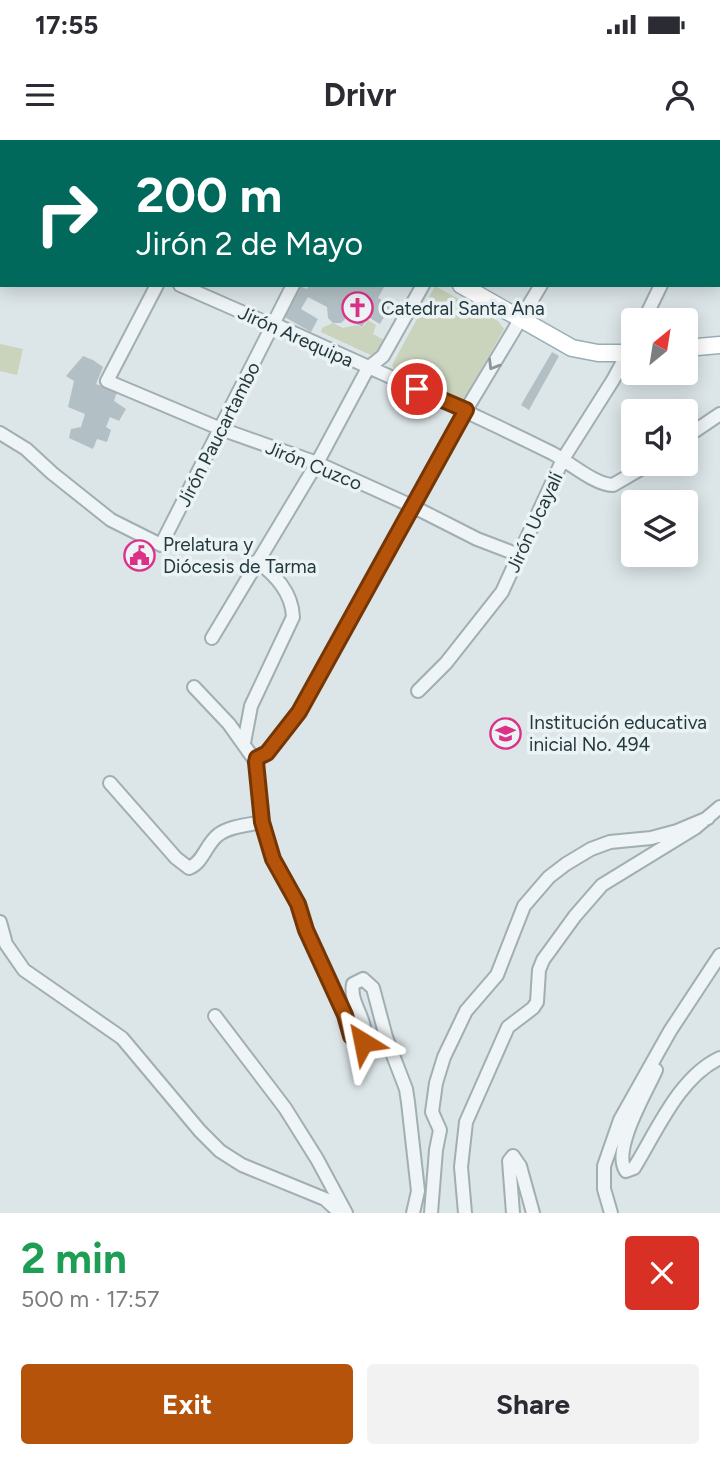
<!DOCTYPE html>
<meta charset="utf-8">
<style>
:root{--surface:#fff;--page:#f2f2f3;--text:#2b2b33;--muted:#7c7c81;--accent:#b45309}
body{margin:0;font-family:Figtree,sans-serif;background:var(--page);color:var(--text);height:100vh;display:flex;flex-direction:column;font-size:26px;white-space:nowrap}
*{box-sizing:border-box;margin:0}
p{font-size:23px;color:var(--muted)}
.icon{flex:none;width:38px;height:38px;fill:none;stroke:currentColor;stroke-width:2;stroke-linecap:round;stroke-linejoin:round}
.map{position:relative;height:1073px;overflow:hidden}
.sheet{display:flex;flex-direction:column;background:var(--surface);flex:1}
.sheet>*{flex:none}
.guide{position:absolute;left:0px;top:0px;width:721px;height:147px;box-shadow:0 4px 18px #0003;background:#00695c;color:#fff;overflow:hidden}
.needle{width:46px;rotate:30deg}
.tools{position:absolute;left:621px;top:168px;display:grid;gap:14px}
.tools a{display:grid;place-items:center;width:77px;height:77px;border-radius:7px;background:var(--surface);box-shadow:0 4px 18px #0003;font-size:35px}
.pin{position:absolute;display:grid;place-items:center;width:60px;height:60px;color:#fff;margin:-30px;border:4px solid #fff;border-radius:50%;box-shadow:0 2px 7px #0007}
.me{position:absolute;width:77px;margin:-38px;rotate:325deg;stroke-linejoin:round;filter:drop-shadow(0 0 5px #0008)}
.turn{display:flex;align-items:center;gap:24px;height:147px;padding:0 21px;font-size:32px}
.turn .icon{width:91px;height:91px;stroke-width:2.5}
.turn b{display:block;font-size:49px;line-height:60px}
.round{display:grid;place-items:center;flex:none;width:74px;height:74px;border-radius:7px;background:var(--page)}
.head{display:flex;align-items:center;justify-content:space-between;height:119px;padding:0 21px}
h1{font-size:42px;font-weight:700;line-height:52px;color:#1e9e55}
.cta{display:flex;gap:14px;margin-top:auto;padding:14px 21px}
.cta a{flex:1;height:80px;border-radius:7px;background:var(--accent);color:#fff;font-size:28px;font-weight:700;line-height:80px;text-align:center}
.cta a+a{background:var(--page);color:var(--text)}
.status{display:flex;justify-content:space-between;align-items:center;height:49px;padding:0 35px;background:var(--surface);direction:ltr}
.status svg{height:19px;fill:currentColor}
header{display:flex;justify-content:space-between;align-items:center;height:91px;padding:0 21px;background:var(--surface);font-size:32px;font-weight:700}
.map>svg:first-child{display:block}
.green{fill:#cad3bc}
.building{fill:#b2c0c5}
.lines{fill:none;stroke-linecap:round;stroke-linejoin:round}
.minor-casing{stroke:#a1aeb2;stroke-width:16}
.major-casing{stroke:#9aaeb5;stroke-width:19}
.minor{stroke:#eff4f6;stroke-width:12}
.major{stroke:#fff;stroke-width:16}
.oneway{stroke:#8a969a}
.route-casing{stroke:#753606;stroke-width:18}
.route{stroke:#b45309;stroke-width:12}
.labels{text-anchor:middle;stroke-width:7;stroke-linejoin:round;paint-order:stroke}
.poi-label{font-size:19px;fill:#24383f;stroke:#ebf3f5;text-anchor:start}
.street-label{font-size:19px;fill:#24383f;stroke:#ebf3f5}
</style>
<div class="status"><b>17:55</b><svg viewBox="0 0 49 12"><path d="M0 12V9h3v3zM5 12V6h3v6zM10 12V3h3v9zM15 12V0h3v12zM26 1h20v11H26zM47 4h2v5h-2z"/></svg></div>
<header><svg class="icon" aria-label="menu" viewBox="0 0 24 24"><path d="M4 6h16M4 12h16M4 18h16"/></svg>Drivr<svg class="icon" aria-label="person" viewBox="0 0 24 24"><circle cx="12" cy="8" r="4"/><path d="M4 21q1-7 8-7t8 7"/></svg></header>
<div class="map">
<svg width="720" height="1073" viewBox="0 0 720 1073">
<rect width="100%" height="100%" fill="#dce5e8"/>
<path class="green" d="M 435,146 L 498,181 L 504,189 L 464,259 L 453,259 L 396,232 L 392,225 Z
M 368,180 L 376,185 L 373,194 L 384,200 L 375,217 L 321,192 L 322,188 L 333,183 L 343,188 L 357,185 L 362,188 Z
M 0,204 L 23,209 L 17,235 L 0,231 Z"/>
<path class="building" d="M 297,145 L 307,149 L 309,145 L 385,145 L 378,158 L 391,165 L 380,184 L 368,177 L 362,187 L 346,178 L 341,183 L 333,183 L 328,178 L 327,167 L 308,157 L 301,169 L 318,179 L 311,192 L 281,175 Z
M 552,212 L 559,216 L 529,270 L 521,265 Z
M 83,216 L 93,220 L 103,227 L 96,244 L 117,252 L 114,261 L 126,269 L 119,281 L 110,277 L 106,287 L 111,290 L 107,302 L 97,299 L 93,309 L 69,298 L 71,289 L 81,287 L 85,274 L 68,267 L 74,241 L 66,236 Z"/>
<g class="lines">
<defs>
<path id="minor" d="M 430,0 L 434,2
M 656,0 L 659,2
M 109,2 L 110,0
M 242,2 L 243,0
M 366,2 L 367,0
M 494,2 L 495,0
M 625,2 L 626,0
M 719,44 L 720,43
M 0,63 L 2,64
M 157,145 L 107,241 L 221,289 L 317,323 L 412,366 L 477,399 L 519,415
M 180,145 L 262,181 L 274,184 C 367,227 460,267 552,313 C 569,322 595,345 613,345 L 649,324
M 644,180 L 661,145
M 0,293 L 26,309 L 52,333 L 111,380 L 161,405 L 293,145
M 686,297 L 720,274
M 212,498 L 317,323 L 368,228 L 383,216 L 423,145
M 194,547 L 229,584 L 256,622 L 262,682 L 273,719 L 298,764 L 306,790 L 345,875 L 351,896 L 357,902 L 363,902 C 370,880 349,865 353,844 L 363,839 L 373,848 L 386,897 L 406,949 L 408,962 L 418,1051 L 413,1073
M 418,551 L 446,523 L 502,452 L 563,319 L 613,240 L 634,201
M 244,603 L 251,566 L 293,477 C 292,452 275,435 257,421
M 256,622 L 259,616 L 267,613 L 299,572 L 466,270 L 541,145
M 110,643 L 176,718 L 189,728 C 203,723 206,704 218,695 C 229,686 249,685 262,682
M 0,782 L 6,804 L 24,830 L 122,898 L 200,991 L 220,1011 L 242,1025 L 325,1059 L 340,1073
M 215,876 L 285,968 L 317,1019 L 346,1073
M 656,930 C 647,951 611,1010 626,1031 L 634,1028 C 657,991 679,937 720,918
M 431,1073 L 436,1010 L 440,990 L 432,972 L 436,943 L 444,917 L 466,871 L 497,835 L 524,766 L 549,737 L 566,724 L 591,709 L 610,702 L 651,698 L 677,691 L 708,678
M 465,1073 L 461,1027 L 466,982 L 508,887 L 533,868 L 537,862 L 539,830 L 543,820 L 575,776 L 602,745 L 695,688 L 720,667
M 513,1073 L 509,1021 L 513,1016 L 520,1026 L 533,1073
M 611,1073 L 604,1049 L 604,1026 L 620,980 L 670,891 L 720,815"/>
<path id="major" d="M 192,0 L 195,2
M 461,145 L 572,208 L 598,213 L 634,213
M 686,208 L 720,205"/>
</defs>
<use href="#minor" class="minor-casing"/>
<use href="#major" class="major-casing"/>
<use href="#minor" class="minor"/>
<use href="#major" class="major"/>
</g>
<defs><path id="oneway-chevron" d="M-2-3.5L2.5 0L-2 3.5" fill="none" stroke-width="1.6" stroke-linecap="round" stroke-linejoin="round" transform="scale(1.75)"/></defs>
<use class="oneway" href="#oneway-chevron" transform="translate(493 225) rotate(121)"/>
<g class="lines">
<defs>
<path id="route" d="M 363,902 L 357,902 L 351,896 L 345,875 L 306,790 L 298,764 L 273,719 L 262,682 L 256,622 L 257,618 L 267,613 L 299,572 L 466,270 L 417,249"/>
</defs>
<use href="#route" class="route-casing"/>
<use href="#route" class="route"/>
</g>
<defs>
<symbol id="church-ring" viewBox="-11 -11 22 22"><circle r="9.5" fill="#ebf3f5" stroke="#dc3187" stroke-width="1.5"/><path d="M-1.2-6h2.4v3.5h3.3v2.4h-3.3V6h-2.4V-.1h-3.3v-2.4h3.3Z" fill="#dc3187"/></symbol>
<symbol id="civic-ring" viewBox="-11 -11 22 22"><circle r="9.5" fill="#ebf3f5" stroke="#dc3187" stroke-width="1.5"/><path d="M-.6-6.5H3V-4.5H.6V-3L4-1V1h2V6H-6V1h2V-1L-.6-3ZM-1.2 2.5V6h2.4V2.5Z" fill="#dc3187"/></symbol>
<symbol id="school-ring" viewBox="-11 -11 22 22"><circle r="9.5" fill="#ebf3f5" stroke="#dc3187" stroke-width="1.5"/><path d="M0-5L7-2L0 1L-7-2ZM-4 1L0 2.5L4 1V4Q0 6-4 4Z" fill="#dc3187"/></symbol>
</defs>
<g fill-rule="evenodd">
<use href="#church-ring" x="340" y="150" width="35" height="35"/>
<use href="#civic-ring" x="122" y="398" width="35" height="35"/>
<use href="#school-ring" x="488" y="576" width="35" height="35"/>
</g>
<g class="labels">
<g class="poi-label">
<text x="381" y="175">Catedral Santa Ana</text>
<text x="163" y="411">Prelatura y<tspan x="163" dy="22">Diócesis de Tarma</tspan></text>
<text x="529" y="589">Institución educativa<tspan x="529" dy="22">inicial No. 494</tspan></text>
</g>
<g class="street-label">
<text transform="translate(296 196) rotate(24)" y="7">Jirón Arequipa</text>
<text transform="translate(218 294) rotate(-63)" y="7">Jirón Paucartambo</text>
<text transform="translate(314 325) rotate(22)" y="7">Jirón Cuzco</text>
<text transform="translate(534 382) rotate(-65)" y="7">Jirón Ucayali</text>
</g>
</g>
</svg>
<div class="tools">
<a><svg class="needle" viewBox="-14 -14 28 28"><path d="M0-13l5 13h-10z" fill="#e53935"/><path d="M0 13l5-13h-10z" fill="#7c7c81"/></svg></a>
<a><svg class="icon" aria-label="sound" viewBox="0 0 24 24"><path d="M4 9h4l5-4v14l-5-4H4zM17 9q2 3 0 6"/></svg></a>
<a><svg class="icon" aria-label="layers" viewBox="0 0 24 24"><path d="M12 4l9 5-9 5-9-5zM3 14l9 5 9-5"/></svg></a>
</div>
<div class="pin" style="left:417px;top:249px;background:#d93025"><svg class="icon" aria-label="arrive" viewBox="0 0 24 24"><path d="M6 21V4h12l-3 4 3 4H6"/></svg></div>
<svg class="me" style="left:363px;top:902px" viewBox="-20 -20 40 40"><path d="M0-17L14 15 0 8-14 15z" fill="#b45309" stroke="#fff" stroke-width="4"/></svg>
<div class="guide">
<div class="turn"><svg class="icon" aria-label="right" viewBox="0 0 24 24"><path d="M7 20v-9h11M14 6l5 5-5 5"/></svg><div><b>200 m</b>Jirón 2 de Mayo</div></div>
</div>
</div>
<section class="sheet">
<div class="head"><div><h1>2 min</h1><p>500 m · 17:57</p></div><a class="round" style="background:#d93025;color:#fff"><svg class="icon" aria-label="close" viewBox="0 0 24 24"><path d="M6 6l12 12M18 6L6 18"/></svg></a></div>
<div class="cta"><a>Exit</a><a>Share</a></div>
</section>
